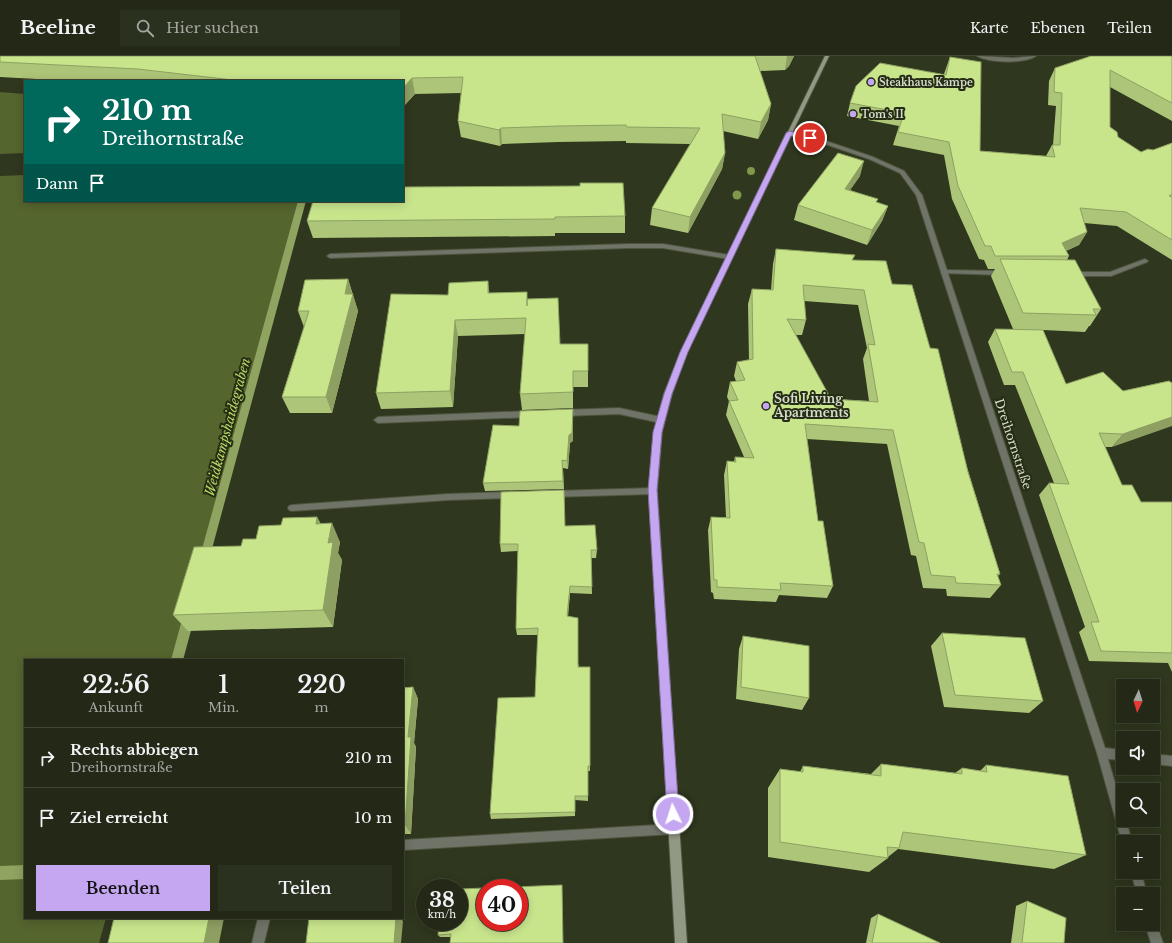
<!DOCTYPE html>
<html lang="de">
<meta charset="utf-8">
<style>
:root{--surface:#232916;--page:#2b311f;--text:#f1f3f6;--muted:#a3a6a1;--line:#404535;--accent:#c5a6f0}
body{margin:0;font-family:"Libre Baskerville",serif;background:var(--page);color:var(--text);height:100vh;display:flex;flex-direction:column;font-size:15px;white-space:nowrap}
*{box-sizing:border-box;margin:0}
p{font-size:13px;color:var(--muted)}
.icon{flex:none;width:22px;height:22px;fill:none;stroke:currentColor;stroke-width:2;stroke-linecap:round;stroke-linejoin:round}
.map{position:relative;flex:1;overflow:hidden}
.details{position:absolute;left:24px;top:603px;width:380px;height:260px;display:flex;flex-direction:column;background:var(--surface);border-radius:0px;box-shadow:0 2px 10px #0003,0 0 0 1px var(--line)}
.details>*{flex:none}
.top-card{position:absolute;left:24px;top:24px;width:380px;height:122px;border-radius:0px;box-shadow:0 2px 10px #0003,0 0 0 1px var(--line);background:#00695c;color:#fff;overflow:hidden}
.needle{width:26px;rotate:184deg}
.tools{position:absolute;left:1116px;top:623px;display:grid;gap:8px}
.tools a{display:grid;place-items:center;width:44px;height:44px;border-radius:0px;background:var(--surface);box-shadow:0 2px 10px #0003,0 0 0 1px var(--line);font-size:20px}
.speed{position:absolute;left:416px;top:823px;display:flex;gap:8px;font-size:20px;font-weight:700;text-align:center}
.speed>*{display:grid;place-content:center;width:52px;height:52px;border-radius:50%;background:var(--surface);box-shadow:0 2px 10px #0003,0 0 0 1px var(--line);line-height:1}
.speed small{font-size:10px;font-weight:400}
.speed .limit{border:6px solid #d22;background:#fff;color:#111}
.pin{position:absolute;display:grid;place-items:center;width:34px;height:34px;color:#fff;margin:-17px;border:2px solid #fff;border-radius:50%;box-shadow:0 1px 4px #0007}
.me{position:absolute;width:44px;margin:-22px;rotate:356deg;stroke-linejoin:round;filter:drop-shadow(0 0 3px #0008)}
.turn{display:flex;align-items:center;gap:14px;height:84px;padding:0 12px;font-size:18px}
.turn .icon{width:52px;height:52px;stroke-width:2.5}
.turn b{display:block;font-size:28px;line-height:34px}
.then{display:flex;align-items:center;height:38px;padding:0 12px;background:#0003;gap:8px;font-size:15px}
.eta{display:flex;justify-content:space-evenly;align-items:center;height:68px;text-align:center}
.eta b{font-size:24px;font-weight:600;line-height:28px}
.button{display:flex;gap:8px;margin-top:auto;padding:8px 12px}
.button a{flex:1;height:46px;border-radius:0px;background:var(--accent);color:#111;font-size:16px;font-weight:600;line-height:46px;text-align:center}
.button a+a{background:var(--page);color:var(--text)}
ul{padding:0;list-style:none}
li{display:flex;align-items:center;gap:12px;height:60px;padding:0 12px;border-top:1px solid var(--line)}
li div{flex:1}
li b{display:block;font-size:15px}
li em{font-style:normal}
header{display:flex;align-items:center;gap:24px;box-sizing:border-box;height:56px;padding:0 20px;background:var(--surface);border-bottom:1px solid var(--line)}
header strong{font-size:19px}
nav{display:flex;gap:22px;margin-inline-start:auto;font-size:14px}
.search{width:280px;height:36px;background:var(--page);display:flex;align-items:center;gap:10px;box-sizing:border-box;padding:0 14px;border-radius:0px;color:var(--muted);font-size:15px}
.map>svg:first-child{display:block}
.green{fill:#55652e}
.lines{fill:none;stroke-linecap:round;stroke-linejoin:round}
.stream{fill:#90a461;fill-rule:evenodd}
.lane-casing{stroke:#4d553e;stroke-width:2}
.street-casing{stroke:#4d553e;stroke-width:2}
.secondary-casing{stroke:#4d553e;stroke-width:2}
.lane{fill:#707468;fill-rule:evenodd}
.street{fill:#707468;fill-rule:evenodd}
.secondary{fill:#919884;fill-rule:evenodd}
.tree{fill:#80974c}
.wall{fill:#adc578;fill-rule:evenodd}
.shaded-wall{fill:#8da062}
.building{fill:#c9e58c;stroke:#8da062;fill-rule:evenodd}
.route{fill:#c5a6f0;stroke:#806c9c}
.poi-dot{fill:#c5a6f0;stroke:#252d14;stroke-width:1.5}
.labels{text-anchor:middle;stroke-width:4;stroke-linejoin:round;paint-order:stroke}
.far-poi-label{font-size:10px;font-weight:bold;fill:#d7ddcd;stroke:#252d14;text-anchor:start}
.poi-label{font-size:12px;font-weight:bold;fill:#d7ddcd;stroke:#252d14;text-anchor:start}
.street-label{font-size:12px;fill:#d7ddcd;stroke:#252d14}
.water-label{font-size:13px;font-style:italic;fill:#b9db67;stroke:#252d14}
</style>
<header>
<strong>Beeline</strong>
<div class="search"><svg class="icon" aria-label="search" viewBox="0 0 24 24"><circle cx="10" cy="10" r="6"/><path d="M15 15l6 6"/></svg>Hier suchen</div>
<nav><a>Karte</a><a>Ebenen</a><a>Teilen</a></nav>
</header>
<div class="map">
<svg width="1172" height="887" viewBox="0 0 1172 887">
<rect width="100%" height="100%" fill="#2f371e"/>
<path class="green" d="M 0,36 L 25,38 L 25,97 L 0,98 Z
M 25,119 L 25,145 L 302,145 L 177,604 L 25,604 L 25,862 L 106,862 L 99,887 L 0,887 L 0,120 Z"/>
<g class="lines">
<path class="stream" d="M 298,145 L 306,145 L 209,504 L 208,507 L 204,509 L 200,507 L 199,504 Z
M 189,555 L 193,557 L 195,560 L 183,604 L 171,604 L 183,560 L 185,557 Z
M 25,809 L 25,823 L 0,824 L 0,810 Z"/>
<defs>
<path id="lane" d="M 628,188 L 663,188 L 729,199 L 732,201 L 729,203 L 663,192 L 628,192 L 330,202 L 327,200 L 330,198 Z
M 1145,203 L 1148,205 L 1147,206 L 1111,220 L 1072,220 L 1069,218 L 1072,216 L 1110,216 Z
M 943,214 L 1002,215 L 1005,217 L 1002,219 L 941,217 L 941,215 Z
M 619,352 L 661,361 L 665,364 L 661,367 L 619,358 L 563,360 L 559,357 L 563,354 Z
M 531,355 L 535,358 L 531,361 L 378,367 L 374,364 L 378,361 Z
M 653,432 L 656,433 L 657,435 L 656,437 L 653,438 L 553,441 L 550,440 L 549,438 L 550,436 L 553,435 Z
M 512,436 L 515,437 L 516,439 L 515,441 L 512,442 L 448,444 L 292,455 L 289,454 L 288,452 L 289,450 L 292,449 L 448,438 Z
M 674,768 L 678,769 L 679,773 L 678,777 L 674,778 L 403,794 L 403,784 Z
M 258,862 L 270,862 L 264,887 L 252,887 Z"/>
<path id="street" d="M 977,0 L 1013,2 L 1036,0 C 1024,8 989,7 977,0 Z
M 789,75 L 823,84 L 873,101 L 904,115 L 922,139 L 1105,692 L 1123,694 L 1123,704 L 1108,703 L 1123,754 L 1123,764 L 1126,764 L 1132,786 L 1123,786 L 1123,789 L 1122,786 L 1097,697 L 916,139 L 900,117 L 869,103 L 819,86 L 787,78 L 787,76 Z
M 1153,698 L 1172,700 L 1172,710 L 1153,708 Z
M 1131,816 L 1141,816 L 1147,838 L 1137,838 Z
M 1153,863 L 1155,864 L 1163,887 L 1151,887 L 1145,868 L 1153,868 Z"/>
<path id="secondary" d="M 825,0 L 829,0 L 687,296 L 672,338 L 662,376 L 657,435 L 687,887 L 675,887 L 649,435 L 654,376 L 664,338 L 681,296 Z"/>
</defs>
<use href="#lane" class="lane-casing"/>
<use href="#street" class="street-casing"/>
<use href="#secondary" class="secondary-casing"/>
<use href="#lane" class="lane"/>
<use href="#street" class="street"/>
<use href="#secondary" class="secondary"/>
</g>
<g class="tree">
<circle cx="751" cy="115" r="4"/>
<circle cx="737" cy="139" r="4.5"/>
</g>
<path class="wall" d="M 0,0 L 794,0 L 789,10 L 785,14 L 760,15 L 771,48 L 768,64 L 758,83 L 723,75 L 725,97 L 722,113 L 688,177 L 650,169 L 652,152 L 690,88 L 626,87 L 626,85 L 558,86 L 502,88 L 500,90 L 461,81 L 458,65 L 461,37 L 415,38 L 403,51 L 403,25 L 74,25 L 0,21 Z
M 1172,0 L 1172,65 L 1110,31 L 1110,71 L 1118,81 L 1141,96 L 1153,94 L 1172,87 L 1172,204 L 1117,170 L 1084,167 L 1087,176 L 1079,189 L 1066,195 L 1069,200 L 1067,204 L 1101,253 L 1090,270 L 1089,270 L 1085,276 L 1043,274 L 1066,328 L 1123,335 L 1169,325 L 1112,391 L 1105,391 L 1122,429 L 1141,446 L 1172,446 L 1172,616 L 1168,607 L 1089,605 L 1079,576 L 1085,571 L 1039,439 L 1049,427 L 1054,427 L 1015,329 L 1004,329 L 988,286 L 995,273 L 1013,273 L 991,220 L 995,213 L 988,213 L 984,204 L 979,203 L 952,143 L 944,99 L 893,89 L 899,70 L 847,60 L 850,47 L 944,18 L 950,1 L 980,95 L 1046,100 L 1052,89 L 1053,89 L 1056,50 L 1048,49 L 1049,25 L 1055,12 Z
M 860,120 L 850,134 L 877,146 L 888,150 L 882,165 L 867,189 L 794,164 L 798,149 Z
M 313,145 L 625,160 L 625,177 L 555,177 L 555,180 L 313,182 L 307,165 Z
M 776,193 L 854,204 L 892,228 L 930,292 L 1000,518 L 998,520 L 1001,529 L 990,542 L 947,540 L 946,533 L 923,532 L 916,500 L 911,499 L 887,388 L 807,383 L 818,465 L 833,530 L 827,542 L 779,539 L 776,546 L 714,543 L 713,537 L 711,536 L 708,474 L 711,461 L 726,461 L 724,419 L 727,405 L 734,406 L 735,401 L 744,401 L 726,359 L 729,345 L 727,341 L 730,326 L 736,325 L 734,320 L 737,306 L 749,304 L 748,248 L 752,233 L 771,234 L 773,208 ZM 804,245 L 858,249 L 867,292 L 863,303 L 869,345 L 831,343 L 796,279 L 802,279 L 806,264 Z
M 348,223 L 358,255 L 332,357 L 290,357 L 282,341 L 304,271 L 298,255 Z
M 527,236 L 527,243 L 560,288 L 588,288 L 588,331 L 573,331 L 573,352 L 522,354 L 520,338 L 525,278 L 458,280 L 453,351 L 381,353 L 376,337 L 448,239 Z
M 573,385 L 570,387 L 568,413 L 563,412 L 564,433 L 485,435 L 483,427 Z
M 317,461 L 321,468 L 340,486 L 338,497 L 342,504 L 333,571 L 188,575 L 173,559 L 256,483 L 281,469 Z
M 565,470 L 597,494 L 596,502 L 591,502 L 592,538 L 570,537 L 568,561 L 579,611 L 590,611 L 590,715 L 588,715 L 588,745 L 575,744 L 575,760 L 491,763 L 490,758 L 535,641 L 538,579 L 517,579 L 516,573 L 518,495 L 501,496 L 500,488 Z
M 942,577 L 1043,645 L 1029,657 L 944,651 L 931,590 Z
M 743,580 L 809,642 L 802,654 L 736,643 L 739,593 Z
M 403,621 L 404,624 L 404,631 L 413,631 L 418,643 L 414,687 L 416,691 L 411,778 L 403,778 Z
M 881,708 L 955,717 L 962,712 L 980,715 L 986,709 L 1086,799 L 1054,813 L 898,793 L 888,801 L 888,802 L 869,816 L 768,801 L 768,732 L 780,713 L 800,716 L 803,710 L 871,718 Z
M 562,829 L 562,833 L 451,881 L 440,881 L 438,879 Z
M 1027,845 L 1064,887 L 1011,887 L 1016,850 Z
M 878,858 L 940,887 L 866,887 L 871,862 Z"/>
<path class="shaded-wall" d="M 787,0 L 794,0 L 789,10 L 785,14 Z
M 412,22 L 415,38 L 403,51 L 403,32 Z
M 771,48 L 768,64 L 758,83 L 761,66 Z
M 501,72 L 502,88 L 500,90 L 499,74 Z
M 725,97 L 722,113 L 688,177 L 690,161 Z
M 864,105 L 860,120 L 840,148 L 845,133 Z
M 888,150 L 882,165 L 867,189 L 872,174 Z
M 1087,176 L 1079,189 L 1054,200 L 1062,187 Z
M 348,223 L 358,255 L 332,357 L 326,341 Z
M 488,225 L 490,242 L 488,237 Z
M 455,264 L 458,280 L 453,351 L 450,335 Z
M 573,361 L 573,385 L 570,387 L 568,413 L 567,405 L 569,379 Z
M 1172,361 L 1172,370 L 1112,391 L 1123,378 Z
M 317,461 L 326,479 L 316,468 Z
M 332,467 L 340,486 L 338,497 L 342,504 L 333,571 L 323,554 L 328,487 Z
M 570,530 L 570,537 L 567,567 L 567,560 Z
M 403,621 L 404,624 L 403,639 Z
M 413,631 L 418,643 L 414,687 L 416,691 L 411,778 L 405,769 L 408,681 Z
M 209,862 L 224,862 L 219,887 L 204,887 Z
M 396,862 L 400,862 L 403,865 L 401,887 L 394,887 Z"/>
<path class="building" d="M 0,0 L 755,0 L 771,48 L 761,66 L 722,58 L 725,97 L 690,161 L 652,152 L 700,72 L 627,71 L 626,69 L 558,70 L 501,72 L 499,74 L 458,65 L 463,21 L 412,22 L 403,32 L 403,25 L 241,25 L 138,13 L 0,6 Z
M 1091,0 L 1172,0 L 1172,47 L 1110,14 L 1110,71 L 1117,76 L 1118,81 L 1141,96 L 1148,93 L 1153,94 L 1172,87 L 1172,138 L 1169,140 L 1172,141 L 1172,184 L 1126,156 L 1080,152 L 1087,176 L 1062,187 L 1069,200 L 995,200 L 991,190 L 985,190 L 958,130 L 949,86 L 898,76 L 904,57 L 850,47 L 856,30 L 880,7 L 946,19 L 950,1 L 981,6 L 980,95 L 1055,101 L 1052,89 L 1060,89 L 1062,37 L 1054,36 L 1055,12 Z
M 838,97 L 864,105 L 845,133 L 878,143 L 876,146 L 888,150 L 872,174 L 798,149 Z
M 580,127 L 623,127 L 625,160 L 555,161 L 555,163 L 307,165 L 313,145 L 403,145 L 403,131 L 580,130 Z
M 776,193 L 855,199 L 852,204 L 886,205 L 892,228 L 912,229 L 930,292 L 938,293 L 968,416 L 1000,518 L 997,518 L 1001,529 L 956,527 L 955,521 L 931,519 L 924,487 L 919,486 L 893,374 L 805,368 L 818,465 L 823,465 L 833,530 L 780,527 L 781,534 L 717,531 L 717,524 L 714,524 L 711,461 L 730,462 L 727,405 L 736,406 L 735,401 L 754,402 L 729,345 L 738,344 L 730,326 L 745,324 L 737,306 L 753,303 L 752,233 L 773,234 ZM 803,229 L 864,234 L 875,289 L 868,288 L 878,346 L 831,343 L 787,263 L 806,264 Z
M 1000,203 L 1075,204 L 1101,253 L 1093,253 L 1096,259 L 1023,257 Z
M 348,223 L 345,238 L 353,238 L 326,341 L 282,341 L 309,255 L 298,255 L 305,224 Z
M 488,225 L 488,237 L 527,236 L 527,250 L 527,243 L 558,242 L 560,288 L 588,288 L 588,315 L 573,315 L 573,336 L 520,338 L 526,262 L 455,264 L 450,335 L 376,337 L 391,238 L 448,239 L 449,227 Z
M 995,273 L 1043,274 L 1066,328 L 1103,316 L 1123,335 L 1169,325 L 1172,327 L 1172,361 L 1123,378 L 1099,377 L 1122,429 L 1132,429 L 1141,446 L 1172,446 L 1172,597 L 1101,595 L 1091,566 L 1099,566 L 1049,427 L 1069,428 L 1023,316 L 1012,316 Z
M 573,353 L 572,377 L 569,379 L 567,405 L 562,404 L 563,425 L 483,427 L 493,369 L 519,370 L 520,355 Z
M 564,434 L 565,470 L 595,469 L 597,494 L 591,494 L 592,531 L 570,530 L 567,560 L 578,562 L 578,611 L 590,611 L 590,710 L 588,710 L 588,740 L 575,740 L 575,756 L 490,758 L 498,642 L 535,641 L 538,572 L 516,573 L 518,488 L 500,488 L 501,436 Z
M 317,461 L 316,468 L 332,467 L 328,487 L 333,486 L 323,554 L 173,559 L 194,491 L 241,490 L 243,483 L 256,483 L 259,470 L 281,469 L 283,462 Z
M 942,577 L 1025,582 L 1043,645 L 955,639 Z
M 743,580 L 809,590 L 809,642 L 741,631 Z
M 413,631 L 408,681 L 411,681 L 405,769 L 403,769 L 403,632 Z
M 881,708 L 962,718 L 962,712 L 987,716 L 986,709 L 1068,720 L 1086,799 L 903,776 L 899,792 L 887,791 L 888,802 L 780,786 L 780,713 L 803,716 L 803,710 L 881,720 Z
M 562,829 L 563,887 L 450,887 L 451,878 L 438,879 L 439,866 L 459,866 L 459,833 L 485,832 L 485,866 L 519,866 L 519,832 L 489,832 Z
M 1027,845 L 1066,862 L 1064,887 L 1022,887 Z
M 878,858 L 940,887 L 872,887 Z
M 114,862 L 209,862 L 204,887 L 108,887 Z
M 309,862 L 396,862 L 394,887 L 306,887 Z"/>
<path class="route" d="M 790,75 L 814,82 L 810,84 L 791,80 L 688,296 L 672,338 L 662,376 L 657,434 L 679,758 L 677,762 L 673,763 L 669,762 L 667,758 L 648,434 L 653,376 L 664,338 L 680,296 L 786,77 Z"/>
<g class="poi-dot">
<circle cx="871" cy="26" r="4"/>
<circle cx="853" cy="58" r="4"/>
<circle cx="766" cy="350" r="4"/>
</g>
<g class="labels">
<g class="far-poi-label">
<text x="879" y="30">Steakhaus Kampe</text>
<text x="861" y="62">Tom's II</text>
</g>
<g class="poi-label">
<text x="774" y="347">Sofi Living<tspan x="774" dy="14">Apartments</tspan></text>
</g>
<g class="street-label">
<text transform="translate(1013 388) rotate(72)" y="4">Dreihornstraße</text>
</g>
<g class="water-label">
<text transform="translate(227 371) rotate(-75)" y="5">Weidkampshaidegraben</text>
</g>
</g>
</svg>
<div class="tools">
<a><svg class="needle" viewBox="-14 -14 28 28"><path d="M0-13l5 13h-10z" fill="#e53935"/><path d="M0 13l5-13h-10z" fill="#a3a6a1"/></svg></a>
<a><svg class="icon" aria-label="sound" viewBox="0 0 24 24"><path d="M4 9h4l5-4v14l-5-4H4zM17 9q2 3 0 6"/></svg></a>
<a><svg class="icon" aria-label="search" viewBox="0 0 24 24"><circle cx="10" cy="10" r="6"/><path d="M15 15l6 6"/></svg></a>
<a>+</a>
<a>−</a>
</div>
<div class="speed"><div>38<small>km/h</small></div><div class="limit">40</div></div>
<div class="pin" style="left:810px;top:82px;background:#d93025"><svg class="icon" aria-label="arrive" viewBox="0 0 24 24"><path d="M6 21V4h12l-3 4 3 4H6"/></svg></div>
<svg class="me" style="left:673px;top:758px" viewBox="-20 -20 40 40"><circle r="17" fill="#c5a6f0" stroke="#fff" stroke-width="3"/><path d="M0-11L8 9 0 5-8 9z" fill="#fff"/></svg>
<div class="top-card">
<div class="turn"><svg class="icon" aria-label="right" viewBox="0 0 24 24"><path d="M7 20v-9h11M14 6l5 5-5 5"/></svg><div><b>210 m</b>Dreihornstraße</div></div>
<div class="then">Dann<svg class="icon" aria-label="arrive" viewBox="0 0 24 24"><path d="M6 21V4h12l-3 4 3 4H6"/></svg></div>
</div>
<section class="details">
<div class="eta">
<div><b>22:56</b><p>Ankunft</p></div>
<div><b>1</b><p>Min.</p></div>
<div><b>220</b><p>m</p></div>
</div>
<ul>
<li><svg class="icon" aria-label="right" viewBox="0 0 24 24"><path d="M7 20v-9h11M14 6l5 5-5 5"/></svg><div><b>Rechts abbiegen</b><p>Dreihornstraße</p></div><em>210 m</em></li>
<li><svg class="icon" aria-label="arrive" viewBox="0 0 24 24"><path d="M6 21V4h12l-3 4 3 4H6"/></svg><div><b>Ziel erreicht</b></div><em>10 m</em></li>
</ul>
<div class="button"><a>Beenden</a><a>Teilen</a></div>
</section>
</div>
